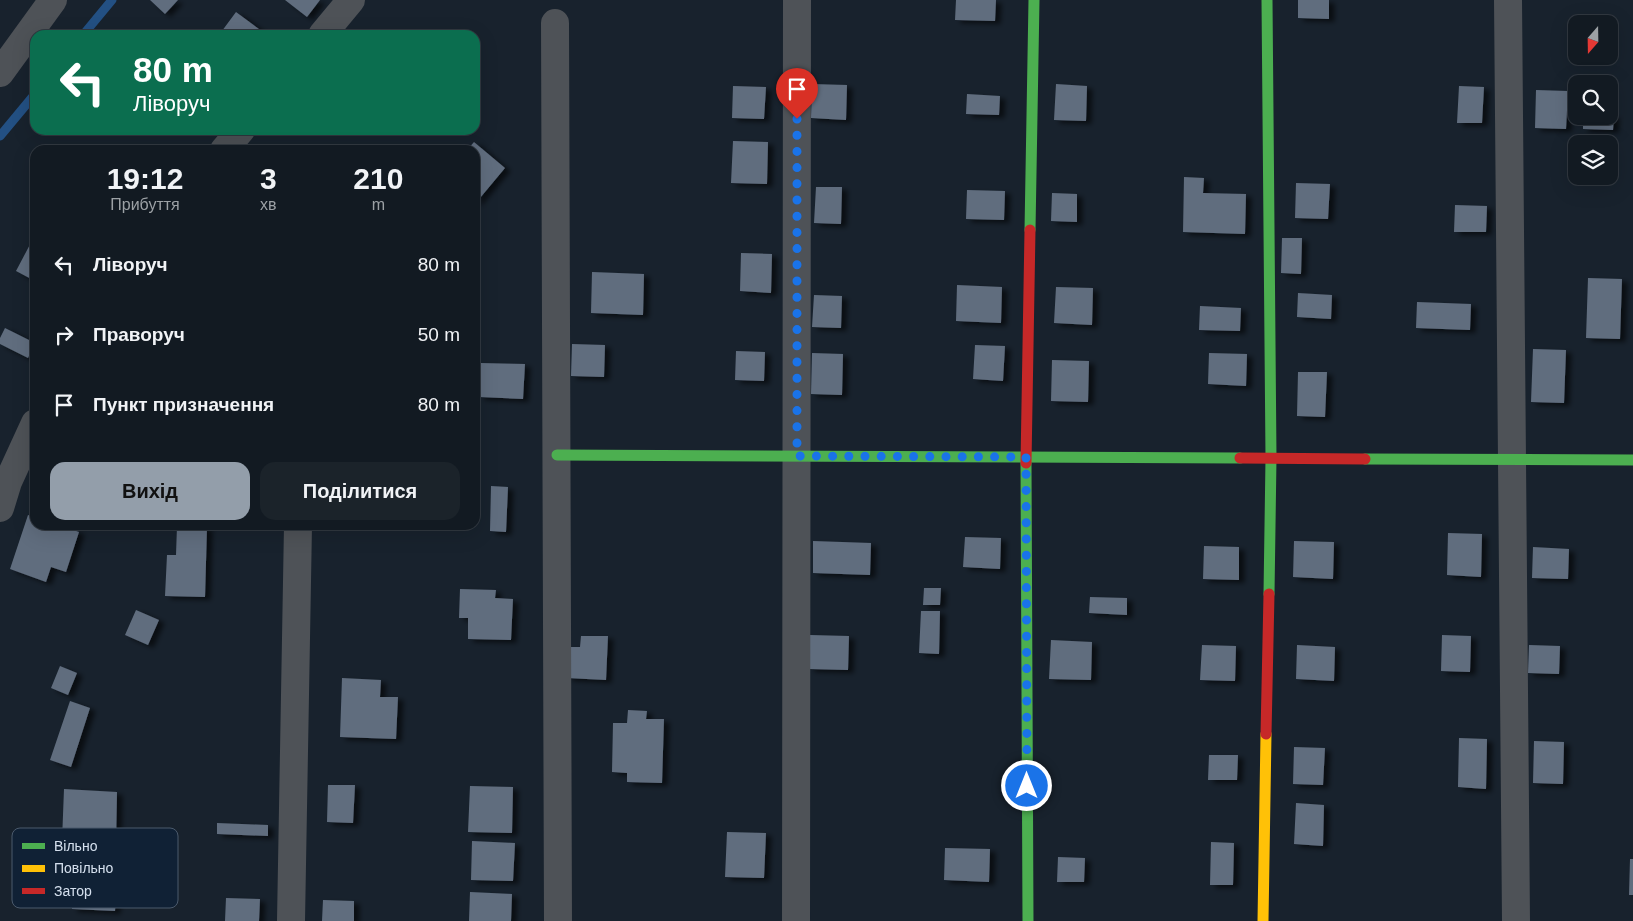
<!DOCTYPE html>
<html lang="uk">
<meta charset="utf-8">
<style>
:root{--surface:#121a22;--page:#1b232a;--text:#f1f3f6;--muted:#9ca1a5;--line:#313840;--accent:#939eaa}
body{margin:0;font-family:Helvetica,sans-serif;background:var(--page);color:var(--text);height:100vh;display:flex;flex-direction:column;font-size:19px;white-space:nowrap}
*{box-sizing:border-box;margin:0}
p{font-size:16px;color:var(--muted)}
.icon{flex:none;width:28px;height:28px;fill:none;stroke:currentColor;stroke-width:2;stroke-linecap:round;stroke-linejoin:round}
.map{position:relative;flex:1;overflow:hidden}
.details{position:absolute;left:30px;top:145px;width:450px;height:385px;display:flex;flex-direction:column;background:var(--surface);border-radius:15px;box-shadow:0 5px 20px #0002,0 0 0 1px var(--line)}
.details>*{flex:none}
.hud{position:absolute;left:30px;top:30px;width:450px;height:105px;border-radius:15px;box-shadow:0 5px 20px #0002,0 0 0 1px var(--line);background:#0b6e4f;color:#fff;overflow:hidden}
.needle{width:32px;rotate:200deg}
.tools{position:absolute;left:1568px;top:15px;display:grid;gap:10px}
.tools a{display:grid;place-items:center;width:50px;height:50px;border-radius:10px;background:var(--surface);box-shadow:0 5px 20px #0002,0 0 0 1px var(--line);font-size:25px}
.pin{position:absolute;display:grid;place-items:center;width:42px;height:42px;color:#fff;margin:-51px -21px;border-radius:50% 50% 50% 0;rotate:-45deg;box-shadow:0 0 5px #0007}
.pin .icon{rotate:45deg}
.me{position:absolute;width:55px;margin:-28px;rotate:0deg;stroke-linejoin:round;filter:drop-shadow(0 0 4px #0008)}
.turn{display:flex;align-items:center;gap:18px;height:105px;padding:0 20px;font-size:22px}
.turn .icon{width:65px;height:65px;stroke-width:2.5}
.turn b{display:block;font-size:35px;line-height:42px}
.eta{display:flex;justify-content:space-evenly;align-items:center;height:85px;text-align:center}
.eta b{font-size:30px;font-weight:600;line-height:35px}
.cta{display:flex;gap:10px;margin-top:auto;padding:10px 20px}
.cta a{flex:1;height:58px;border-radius:15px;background:var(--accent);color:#111;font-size:20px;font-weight:600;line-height:58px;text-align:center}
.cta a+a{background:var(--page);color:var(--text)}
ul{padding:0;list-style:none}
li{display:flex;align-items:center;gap:15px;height:70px;padding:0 20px}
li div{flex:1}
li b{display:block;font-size:19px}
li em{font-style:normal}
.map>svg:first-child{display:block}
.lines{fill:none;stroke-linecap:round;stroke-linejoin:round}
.stream{stroke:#235083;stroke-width:9}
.building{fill:#606d7e;filter:url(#shadow)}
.street{stroke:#4e5257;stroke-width:28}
.fast{stroke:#4caf50;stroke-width:11}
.slow{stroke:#ffc107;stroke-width:11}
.jam{stroke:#c62828;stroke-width:11}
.route{stroke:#1a73e8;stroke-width:9;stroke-dasharray:0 16.2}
.key{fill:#102135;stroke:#4b5a6c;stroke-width:1}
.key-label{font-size:14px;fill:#d5e0ee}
</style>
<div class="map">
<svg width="1633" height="921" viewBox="0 0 1633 921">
<defs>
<filter id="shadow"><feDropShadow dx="5.5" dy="3" stdDeviation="2.5" flood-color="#0009"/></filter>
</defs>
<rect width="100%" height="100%" fill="#18222d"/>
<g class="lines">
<path class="stream" d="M 83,35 L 112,0
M 0,136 L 35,94"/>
</g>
<path class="building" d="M 150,0 L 178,0 L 165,14 Z
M 285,0 L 320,0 L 307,17 Z
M 956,0 L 996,0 L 995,21 L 955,20 Z
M 1298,0 L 1329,0 L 1329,19 L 1298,18 Z
M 236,12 L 267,35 L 219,35 Z
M 812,84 L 847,85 L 846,120 L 811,118 Z
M 1056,84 L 1087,86 L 1086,121 L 1054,120 Z
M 733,86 L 766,87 L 764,119 L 732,118 Z
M 1459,86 L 1484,87 L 1482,123 L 1457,123 Z
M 1536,90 L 1568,91 L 1566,129 L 1535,128 Z
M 967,94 L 1000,96 L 999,115 L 966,114 Z
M 1609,115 L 1614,115 L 1613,130 L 1583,129 L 1583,116 Z
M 733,141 L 768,142 L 767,184 L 731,183 Z
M 474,142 L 505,168 L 475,204 L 475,150 L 467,150 Z
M 1184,177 L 1204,178 L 1203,193 L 1246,194 L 1245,234 L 1183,232 Z
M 1296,183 L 1330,184 L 1328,219 L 1295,218 Z
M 816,187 L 842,187 L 841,224 L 814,223 Z
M 967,190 L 1005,191 L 1004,220 L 966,219 Z
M 1052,193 L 1077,194 L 1077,222 L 1051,221 Z
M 1455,205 L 1487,206 L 1486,232 L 1454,232 Z
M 35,235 L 35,281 L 16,271 Z
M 1282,238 L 1302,238 L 1301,274 L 1281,273 Z
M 741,253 L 772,254 L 771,293 L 740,291 Z
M 592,272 L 644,274 L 643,315 L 591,313 Z
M 1588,278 L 1622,279 L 1620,339 L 1586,338 Z
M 957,285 L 1002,287 L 1001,323 L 956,321 Z
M 1056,287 L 1093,288 L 1092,325 L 1054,323 Z
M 1298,293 L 1332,295 L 1331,319 L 1297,317 Z
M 814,295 L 842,296 L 841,328 L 812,327 Z
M 1417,302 L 1471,304 L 1470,330 L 1416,328 Z
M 1200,306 L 1241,308 L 1240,331 L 1199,330 Z
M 5,328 L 35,343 L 28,358 L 0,344 L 0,338 Z
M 572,344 L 605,345 L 604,377 L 571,376 Z
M 975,345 L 1005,346 L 1003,381 L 973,379 Z
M 1533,349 L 1566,350 L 1564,403 L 1531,402 Z
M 736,351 L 765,352 L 764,381 L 735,380 Z
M 812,353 L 843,354 L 842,395 L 811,394 Z
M 1209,353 L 1247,354 L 1246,386 L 1208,384 Z
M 1052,360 L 1089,361 L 1088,402 L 1051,401 Z
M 480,363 L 525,364 L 523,399 L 479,397 Z
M 1298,372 L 1327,372 L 1325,417 L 1297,416 Z
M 491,486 L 508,487 L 506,532 L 490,531 Z
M 28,515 L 35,517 L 35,525 L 59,525 L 79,532 L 66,572 L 51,567 L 46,582 L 10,569 Z
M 177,526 L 207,527 L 205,597 L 165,596 L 167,555 L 176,555 Z
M 1448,533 L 1482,534 L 1481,577 L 1447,575 Z
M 965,537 L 1001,538 L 1000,569 L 963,567 Z
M 813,541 L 871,543 L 870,575 L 813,573 Z
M 1294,541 L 1334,542 L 1333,579 L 1293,577 Z
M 1204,546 L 1239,547 L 1239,580 L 1203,579 Z
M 1533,547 L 1569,549 L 1568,579 L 1532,578 Z
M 924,588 L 941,588 L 940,605 L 923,605 Z
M 460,589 L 496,590 L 495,598 L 513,599 L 511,640 L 468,639 L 468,618 L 459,618 Z
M 1090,597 L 1127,598 L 1127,615 L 1089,613 Z
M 136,610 L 159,620 L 148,645 L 125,635 Z
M 921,611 L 940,611 L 939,654 L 919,653 Z
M 810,635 L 849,636 L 848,670 L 809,669 Z
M 1442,635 L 1471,636 L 1470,672 L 1441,671 Z
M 581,636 L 608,636 L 606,680 L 567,678 L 568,647 L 580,647 Z
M 1051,640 L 1092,642 L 1091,680 L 1049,679 Z
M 1202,645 L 1236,646 L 1235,681 L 1200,680 Z
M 1297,645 L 1335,647 L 1334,681 L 1296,679 Z
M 1529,645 L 1560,646 L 1559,674 L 1528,673 Z
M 60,666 L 77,673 L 68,695 L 51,688 Z
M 342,678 L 381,680 L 380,697 L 398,697 L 396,739 L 340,737 Z
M 70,701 L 90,708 L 71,767 L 50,760 Z
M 628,710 L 647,711 L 646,719 L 664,719 L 662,783 L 627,782 L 627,773 L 612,772 L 613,723 L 627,723 Z
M 1459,738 L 1487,739 L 1486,789 L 1458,787 Z
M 1534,741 L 1564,742 L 1563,784 L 1533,783 Z
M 1294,747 L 1325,748 L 1323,785 L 1293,784 Z
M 1209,755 L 1238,755 L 1237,780 L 1208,780 Z
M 328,785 L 355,785 L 353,823 L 327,822 Z
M 470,786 L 513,787 L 512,833 L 468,832 Z
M 64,789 L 117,792 L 116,843 L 62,841 Z
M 1296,803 L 1324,805 L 1323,846 L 1294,844 Z
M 217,823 L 268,825 L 268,836 L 217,834 Z
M 727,832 L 766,833 L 764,878 L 725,877 Z
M 472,841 L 515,843 L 513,881 L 471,880 Z
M 1211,842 L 1234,843 L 1233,885 L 1210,885 Z
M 945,848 L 990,849 L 989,882 L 944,880 Z
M 1058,857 L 1085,858 L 1084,882 L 1057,882 Z
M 1630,859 L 1633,859 L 1633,895 L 1629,895 Z
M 74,872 L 117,874 L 115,911 L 72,909 Z
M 470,892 L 512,894 L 511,921 L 469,921 Z
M 226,898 L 260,899 L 259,921 L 225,921 Z
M 323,900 L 354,901 L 354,921 L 322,921 Z"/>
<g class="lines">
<path class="street" d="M 1508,0 L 1516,921
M 555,23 L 558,921
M 322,35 L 351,0
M 0,73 L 53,0
M 224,150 L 241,130
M 0,508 L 8,482 L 35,423
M 291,921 L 298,525
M 796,921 L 797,0"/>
<path class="fast" d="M 1267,0 L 1271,458 L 1269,594
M 1030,230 L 1034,0
M 557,455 L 1240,458
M 1365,459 L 1633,460
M 1026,463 L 1028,921"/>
<path class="slow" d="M 1263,921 L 1266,734"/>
<path class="jam" d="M 1240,458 L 1365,459
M 1026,463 L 1030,230
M 1266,734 L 1269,594"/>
</g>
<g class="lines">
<path class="route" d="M 797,119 L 797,456 L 1026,457 L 1027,786"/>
</g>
<rect x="12" y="828" width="166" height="80" rx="8" class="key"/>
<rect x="22" y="843" width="23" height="6" fill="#4caf50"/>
<rect x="22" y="865" width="23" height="7" fill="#ffc107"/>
<rect x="22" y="888" width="23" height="6" fill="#c62828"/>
<g class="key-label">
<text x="54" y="851">Вільно</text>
<text x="54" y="873">Повільно</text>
<text x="54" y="896">Затор</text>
</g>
</svg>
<div class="tools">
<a><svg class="needle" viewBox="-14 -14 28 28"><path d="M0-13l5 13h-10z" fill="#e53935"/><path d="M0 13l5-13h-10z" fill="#9ca1a5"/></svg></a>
<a><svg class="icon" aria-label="search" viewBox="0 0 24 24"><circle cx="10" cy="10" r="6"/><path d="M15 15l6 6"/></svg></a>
<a><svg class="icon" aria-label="layers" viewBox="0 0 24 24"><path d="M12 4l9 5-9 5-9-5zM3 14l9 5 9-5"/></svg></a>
</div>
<div class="pin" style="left:797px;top:119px;background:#d93025"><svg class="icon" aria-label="arrive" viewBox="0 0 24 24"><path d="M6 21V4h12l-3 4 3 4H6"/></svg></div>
<svg class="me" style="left:1027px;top:786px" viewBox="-20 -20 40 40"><circle r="17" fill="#1a73e8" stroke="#fff" stroke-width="3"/><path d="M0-11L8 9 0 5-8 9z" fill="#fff"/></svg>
<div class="hud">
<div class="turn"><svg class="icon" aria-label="left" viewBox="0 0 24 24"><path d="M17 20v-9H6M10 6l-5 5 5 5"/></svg><div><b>80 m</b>Ліворуч</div></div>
</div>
<section class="details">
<div class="eta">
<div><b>19:12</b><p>Прибуття</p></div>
<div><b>3</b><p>хв</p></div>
<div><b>210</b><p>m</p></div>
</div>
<ul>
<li><svg class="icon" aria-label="left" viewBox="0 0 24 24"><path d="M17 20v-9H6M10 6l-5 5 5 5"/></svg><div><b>Ліворуч</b></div><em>80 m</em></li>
<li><svg class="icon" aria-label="right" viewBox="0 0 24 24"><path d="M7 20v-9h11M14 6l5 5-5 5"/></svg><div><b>Праворуч</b></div><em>50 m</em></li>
<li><svg class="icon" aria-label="arrive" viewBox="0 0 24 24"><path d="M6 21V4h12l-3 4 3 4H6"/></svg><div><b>Пункт призначення</b></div><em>80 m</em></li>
</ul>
<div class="cta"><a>Вихід</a><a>Поділитися</a></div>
</section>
</div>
